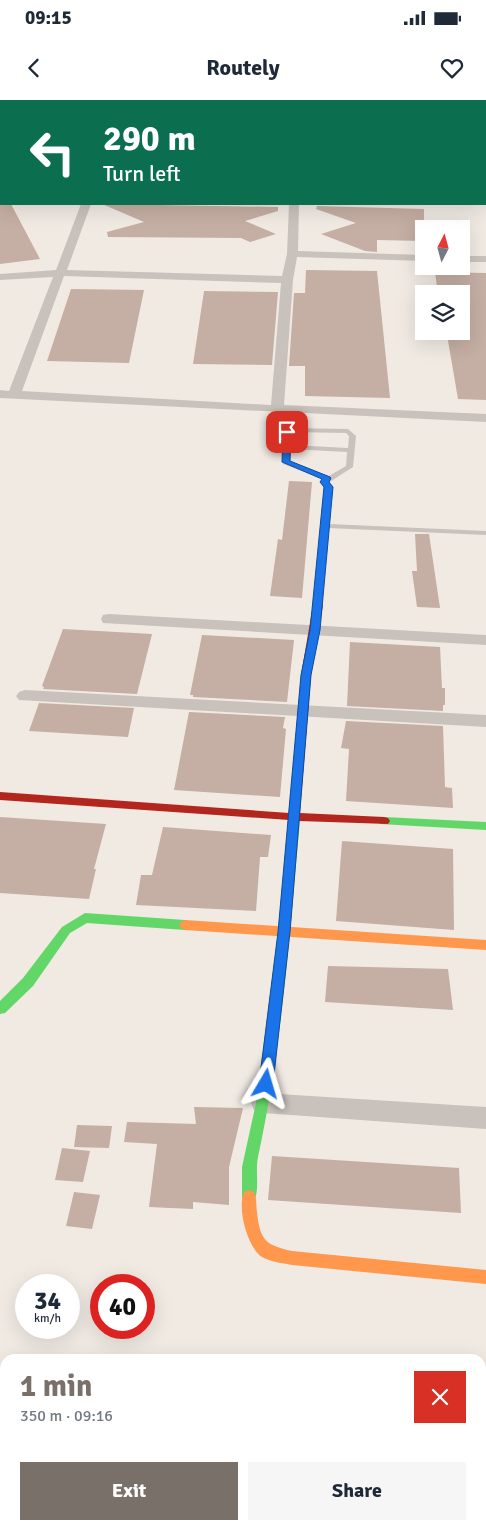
<!DOCTYPE html>
<meta charset="utf-8">
<style>
:root{--surface:#fff;--page:#f6f6f7;--text:#1f2937;--muted:#747a83;--accent:#7a706a}
body{margin:0;font-family:Signika,sans-serif;background:var(--page);color:var(--text);height:100vh;display:flex;flex-direction:column;font-size:19px;white-space:nowrap}
*{box-sizing:border-box;margin:0}
p{font-size:16px;color:var(--muted)}
.icon{flex:none;width:28px;height:28px;fill:none;stroke:currentColor;stroke-width:2;stroke-linecap:round;stroke-linejoin:round}
.map{position:relative;flex:1;overflow:hidden}
.drawer{position:absolute;left:0px;top:1254px;width:486px;height:176px;display:flex;flex-direction:column;background:var(--surface);border-radius:15px 15px 0 0;box-shadow:0 5px 20px #0002}
.drawer>*{flex:none}
.top-card{position:absolute;left:0px;top:0px;width:486px;height:105px;box-shadow:0 5px 20px #0002;background:#0b6e4f;color:#fff;overflow:hidden}
.needle{width:32px;rotate:6deg}
.controls{position:absolute;left:415px;top:120px;display:grid;gap:10px}
.controls a{display:grid;place-items:center;width:55px;height:55px;border-radius:0px;background:var(--surface);box-shadow:0 5px 20px #0002;font-size:25px}
.speed{position:absolute;left:15px;top:1174px;display:flex;gap:10px;font-size:25px;font-weight:700;text-align:center}
.speed>*{display:grid;place-content:center;width:65px;height:65px;border-radius:50%;background:var(--surface);box-shadow:0 5px 20px #0002;line-height:1}
.speed small{font-size:12px;font-weight:400}
.speed .limit{border:8px solid #d22;background:#fff;color:#111}
.pin{position:absolute;display:grid;place-items:center;width:42px;height:42px;color:#fff;margin:-21px;border-radius:10px;box-shadow:0 2px 8px #0006}
.me{position:absolute;width:55px;margin:-28px;rotate:7deg;stroke-linejoin:round;filter:drop-shadow(0 0 4px #0008)}
.turn{display:flex;align-items:center;gap:18px;height:105px;padding:0 20px;font-size:22px}
.turn .icon{width:65px;height:65px;stroke-width:2.5}
.turn b{display:block;font-size:35px;line-height:42px}
.round{display:grid;place-items:center;flex:none;width:52px;height:52px;border-radius:0px;background:var(--page)}
.head{display:flex;align-items:center;justify-content:space-between;height:85px;padding:0 20px}
h1{font-size:30px;font-weight:700;line-height:38px;color:var(--accent)}
.button{display:flex;gap:10px;margin-top:auto;padding:10px 20px}
.button a{flex:1;height:58px;border-radius:0px;background:var(--accent);color:#fff;font-size:20px;font-weight:700;line-height:58px;text-align:center}
.button a+a{background:var(--page);color:var(--text)}
.status{display:flex;justify-content:space-between;align-items:center;height:35px;padding:0 25px;background:var(--surface);direction:ltr}
.status svg{height:14px;fill:currentColor}
header{display:flex;justify-content:space-between;align-items:center;height:65px;padding:0 20px;background:var(--surface);font-size:22px;font-weight:700}
.map>svg:first-child{display:block}
.building{fill:#c5aea3}
.lines{fill:none;stroke-linecap:round;stroke-linejoin:round}
.lane{fill:#c9c2bc;fill-rule:evenodd}
.street{fill:#c9c2bc;fill-rule:evenodd}
.fast{fill:#63d668;fill-rule:evenodd}
.slow{fill:#ff974d;fill-rule:evenodd}
.jam{fill:#b3261e;fill-rule:evenodd}
.route{fill:#1a73e8;stroke:#114b97}
</style>
<div class="status"><b>09:15</b><svg viewBox="0 0 49 12"><path d="M0 12V9h3v3zM5 12V6h3v6zM10 12V3h3v9zM15 12V0h3v12zM26 1h20v11H26zM47 4h2v5h-2z"/></svg></div>
<header><svg class="icon" aria-label="back" viewBox="0 0 24 24"><path d="M15 5l-7 7 7 7"/></svg>Routely<svg class="icon" aria-label="heart" viewBox="0 0 24 24"><path d="M12 20l-8-8c-3-5 5-10 8-4 3-6 11-1 8 4z"/></svg></header>
<div class="map">
<svg width="486" height="1429" viewBox="0 0 486 1429">
<rect width="100%" height="100%" fill="#f0eae3"/>
<path class="building" d="M 0,103 L 11,104 L 40,159 L 0,164 Z
M 102,104 L 278,107 L 278,111 L 245,121 L 276,134 L 250,142 L 241,138 L 108,137 L 107,132 L 144,122 Z
M 317,106 L 424,109 L 424,141 L 377,140 L 377,152 L 365,151 L 321,134 L 356,123 L 316,109 Z
M 306,170 L 377,171 L 390,298 L 305,296 L 305,266 L 289,266 L 294,193 L 305,193 Z
M 435,172 L 486,173 L 486,300 L 458,299 L 447,235 L 461,235 L 461,194 L 438,194 Z
M 71,189 L 144,190 L 129,263 L 47,261 Z
M 204,191 L 278,192 L 272,265 L 193,264 Z
M 289,381 L 312,382 L 302,498 L 270,496 L 278,439 L 282,440 Z
M 415,434 L 429,434 L 440,508 L 417,507 L 412,471 L 417,471 Z
M 63,529 L 152,534 L 137,594 L 43,589 L 44,587 L 42,586 Z
M 202,535 L 294,540 L 287,602 L 193,597 L 193,595 L 190,595 Z
M 350,542 L 440,547 L 442,588 L 445,588 L 445,605 L 443,605 L 443,611 L 347,606 Z
M 39,603 L 134,608 L 128,637 L 29,631 Z
M 189,612 L 285,617 L 283,628 L 286,629 L 280,697 L 174,690 Z
M 346,621 L 443,626 L 445,687 L 452,688 L 453,708 L 346,701 L 349,649 L 341,648 Z
M 0,717 L 106,724 L 94,769 L 96,769 L 89,799 L 0,793 Z
M 163,727 L 271,735 L 268,757 L 260,757 L 256,811 L 136,805 L 141,775 L 152,775 Z
M 342,741 L 453,749 L 454,830 L 336,821 Z
M 328,866 L 448,869 L 453,910 L 325,902 Z
M 194,1007 L 243,1008 L 229,1067 L 229,1105 L 193,1102 L 193,1109 L 149,1107 L 157,1044 L 124,1042 L 127,1022 L 196,1024 Z
M 77,1025 L 112,1026 L 109,1048 L 74,1047 Z
M 62,1048 L 90,1051 L 83,1082 L 55,1080 Z
M 272,1056 L 459,1068 L 461,1113 L 268,1100 Z
M 74,1092 L 100,1095 L 92,1129 L 66,1126 Z"/>
<g class="lines">
<path class="lane" d="M 329,0 L 333,0 L 333,1 L 329,1 Z
M 288,328 L 348,329 L 356,336 L 353,367 L 328,383 L 332,387 L 329,424 L 486,431 L 486,435 L 328,428 L 322,505 L 318,507 L 315,507 L 314,505 L 324,387 L 320,382 L 324,379 L 283,364 L 285,330 ZM 291,332 L 346,333 L 349,336 L 348,348 L 291,345 ZM 290,349 L 347,352 L 346,366 L 329,376 L 290,361 Z"/>
<path class="street" d="M 71,0 L 87,0 L 87,1 L 72,1 Z
M 386,0 L 431,0 L 431,1 L 387,1 Z
M 486,0 L 486,6 L 485,6 L 485,1 L 482,1 Z
M 0,95 L 1,95 L 1,101 L 0,101 Z
M 81,104 L 91,104 L 67,170 L 282,176 L 287,154 L 289,104 L 299,104 L 298,151 L 424,155 L 424,161 L 297,157 L 293,180 L 284,305 L 486,314 L 486,322 L 0,298 L 0,290 L 9,291 L 53,177 L 0,180 L 0,174 L 56,170 ZM 64,176 L 281,183 L 271,305 L 22,291 Z
M 461,156 L 486,156 L 486,162 L 461,162 Z
M 109,514 L 486,535 L 486,545 L 103,523 L 101,519 L 103,515 Z
M 25,590 L 486,615 L 486,627 L 19,600 L 16,596 L 19,592 Z
M 263,993 L 486,1007 L 486,1029 L 263,1013 L 254,1010 L 251,1003 L 254,996 Z"/>
<path class="fast" d="M 294,716 L 300,720 C 290,832 282,946 258,1057 C 255,1071 260,1089 254,1102 L 249,1104 L 244,1102 L 242,1097 L 242,1067 L 256,1003 L 278,832 L 288,720 Z
M 384,717 L 486,722 L 486,730 L 380,724 L 378,721 L 380,718 Z
M 85,813 L 185,820 L 189,822 L 191,825 L 189,828 L 185,830 L 87,823 L 70,833 L 33,886 L 5,913 L 0,914 L 0,901 L 23,878 L 62,827 Z"/>
<path class="slow" d="M 185,820 L 486,840 L 486,850 L 185,830 L 181,828 L 179,825 L 181,822 Z
M 249,1090 L 254,1092 C 257,1099 256,1105 257,1112 C 260,1140 265,1145 292,1151 L 486,1170 L 486,1184 L 292,1165 C 282,1163 271,1162 262,1157 C 247,1147 237,1108 244,1092 Z"/>
<path class="jam" d="M 318,502 L 323,505 L 311,575 L 300,713 L 384,717 L 388,718 L 390,721 L 388,724 L 299,721 L 294,724 L 289,720 L 0,700 L 0,692 L 289,713 L 301,575 L 313,505 Z"/>
</g>
<path class="route" d="M 287,329 L 291,332 L 290,361 L 330,377 L 331,378 L 329,382 L 333,387 L 320,530 L 311,575 L 290,832 L 273,984 L 271,988 L 266,990 L 261,988 L 259,984 L 278,832 L 301,575 L 310,530 L 324,387 L 320,382 L 322,379 L 282,362 L 283,332 Z"/>
</svg>
<div class="controls">
<a><svg class="needle" viewBox="-14 -14 28 28"><path d="M0-13l5 13h-10z" fill="#e53935"/><path d="M0 13l5-13h-10z" fill="#747a83"/></svg></a>
<a><svg class="icon" aria-label="layers" viewBox="0 0 24 24"><path d="M12 4l9 5-9 5-9-5zM3 14l9 5 9-5"/></svg></a>
</div>
<div class="speed"><div>34<small>km/h</small></div><div class="limit">40</div></div>
<div class="pin" style="left:287px;top:332px;background:#d93025"><svg class="icon" aria-label="arrive" viewBox="0 0 24 24"><path d="M6 21V4h12l-3 4 3 4H6"/></svg></div>
<svg class="me" style="left:266px;top:984px" viewBox="-20 -20 40 40"><path d="M0-17L14 15 0 8-14 15z" fill="#1a73e8" stroke="#fff" stroke-width="4"/></svg>
<div class="top-card">
<div class="turn"><svg class="icon" aria-label="left" viewBox="0 0 24 24"><path d="M17 20v-9H6M10 6l-5 5 5 5"/></svg><div><b>290 m</b>Turn left</div></div>
</div>
<section class="drawer">
<div class="head"><div><h1>1 min</h1><p>350 m · 09:16</p></div><a class="round" style="background:#d93025;color:#fff"><svg class="icon" aria-label="close" viewBox="0 0 24 24"><path d="M6 6l12 12M18 6L6 18"/></svg></a></div>
<div class="button"><a>Exit</a><a>Share</a></div>
</section>
</div>
